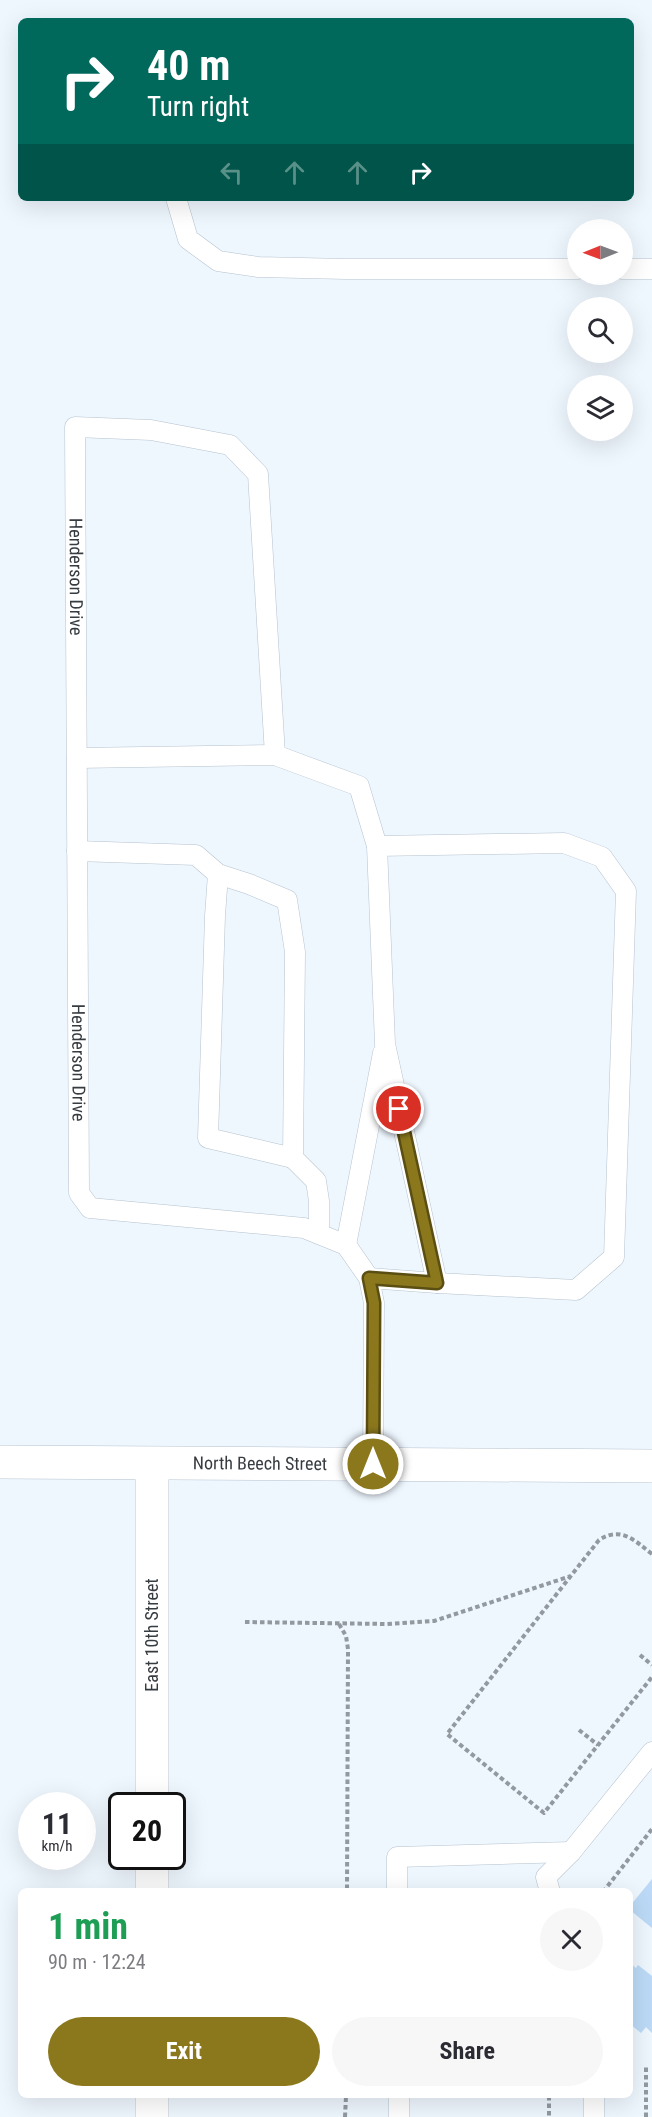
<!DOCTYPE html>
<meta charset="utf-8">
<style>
:root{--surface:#fff;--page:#f7f7f7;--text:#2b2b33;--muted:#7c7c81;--accent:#8b781d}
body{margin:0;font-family:"Roboto Condensed",sans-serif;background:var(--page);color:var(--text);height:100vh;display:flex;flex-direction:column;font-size:22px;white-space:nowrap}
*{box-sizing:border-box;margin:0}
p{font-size:20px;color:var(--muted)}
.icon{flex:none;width:33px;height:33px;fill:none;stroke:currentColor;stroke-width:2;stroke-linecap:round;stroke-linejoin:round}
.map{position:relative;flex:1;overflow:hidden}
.sheet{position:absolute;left:18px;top:1888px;width:615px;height:210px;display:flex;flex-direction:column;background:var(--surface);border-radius:9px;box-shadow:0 6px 24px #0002}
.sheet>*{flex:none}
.top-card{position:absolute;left:18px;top:18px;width:616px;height:183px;border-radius:9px;box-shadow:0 6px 24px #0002;background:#00695c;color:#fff;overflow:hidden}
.needle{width:39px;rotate:269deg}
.buttons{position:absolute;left:567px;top:219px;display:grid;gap:12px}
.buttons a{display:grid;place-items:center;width:66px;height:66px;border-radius:50%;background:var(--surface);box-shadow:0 6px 24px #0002;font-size:30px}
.speed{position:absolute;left:18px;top:1792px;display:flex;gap:12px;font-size:30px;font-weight:700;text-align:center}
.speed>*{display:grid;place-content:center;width:78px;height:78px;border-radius:50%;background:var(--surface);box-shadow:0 6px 24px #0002;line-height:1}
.speed small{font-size:15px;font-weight:400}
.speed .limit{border:3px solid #111;border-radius:9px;background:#fff;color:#111}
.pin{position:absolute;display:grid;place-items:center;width:51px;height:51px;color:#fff;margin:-26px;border:3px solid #fff;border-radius:50%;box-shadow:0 2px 6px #0007}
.me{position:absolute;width:66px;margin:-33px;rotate:0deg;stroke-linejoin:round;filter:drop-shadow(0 0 4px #0008)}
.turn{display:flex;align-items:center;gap:21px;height:126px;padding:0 30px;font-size:27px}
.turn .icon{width:78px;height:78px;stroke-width:2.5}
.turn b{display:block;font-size:42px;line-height:51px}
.lanes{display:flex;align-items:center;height:57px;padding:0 30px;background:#0003;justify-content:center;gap:30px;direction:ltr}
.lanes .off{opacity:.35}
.round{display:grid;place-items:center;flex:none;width:63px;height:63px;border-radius:32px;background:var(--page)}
.summary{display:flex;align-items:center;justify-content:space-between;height:102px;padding:0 30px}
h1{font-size:36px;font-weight:700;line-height:45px;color:#1e9e55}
.primary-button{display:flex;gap:12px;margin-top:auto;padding:12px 30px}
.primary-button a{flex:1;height:69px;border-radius:36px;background:var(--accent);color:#fff;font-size:24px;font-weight:700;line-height:69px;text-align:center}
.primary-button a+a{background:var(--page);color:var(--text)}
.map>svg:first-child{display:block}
.building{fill:#bcdaf7}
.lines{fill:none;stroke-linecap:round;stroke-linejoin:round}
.lane-casing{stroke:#b6c3cf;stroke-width:21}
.street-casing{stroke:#b6c3cf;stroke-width:34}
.path{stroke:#92999f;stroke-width:4;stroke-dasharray:4.5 3;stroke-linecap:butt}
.lane{stroke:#fff;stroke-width:20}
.street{stroke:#fff;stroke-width:33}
.route-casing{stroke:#5a4e13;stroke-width:15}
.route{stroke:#8b781d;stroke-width:10}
.labels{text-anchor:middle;stroke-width:6;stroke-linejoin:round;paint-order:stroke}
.street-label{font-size:18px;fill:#373c41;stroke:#fff}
</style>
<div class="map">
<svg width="652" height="2117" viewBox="0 0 652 2117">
<rect width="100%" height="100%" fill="#eef6fe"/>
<path class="building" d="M 652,1879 L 652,1928 L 630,1910 L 630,1906 Z
M 630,1963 L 636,1968 L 638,1965 L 652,1976 L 652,2033 L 646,2027 L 641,2033 L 630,2024 Z"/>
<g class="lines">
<defs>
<g id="lane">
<path d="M 176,198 L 188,239 L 218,261 L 258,267 L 346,269 L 578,269"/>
<path d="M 622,269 L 652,269"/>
<path id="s1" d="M 275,755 L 258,474 L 230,445 L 151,430 L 75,427 L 79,1193 L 90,1208 L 304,1228 L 346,1245 L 369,1278 L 374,1303 L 373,1464"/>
<path d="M 77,758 L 275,755 L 359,786 L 377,846 L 385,1044 L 437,1283 L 369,1278"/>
<path d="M 377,846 L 564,843 L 602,857 L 626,891 L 614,1257 L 576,1290 L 437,1283"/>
<path d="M 77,851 L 196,855 L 218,874 L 249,884 L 287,900 L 295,952 L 293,1158 L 316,1181 L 319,1201 L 319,1234"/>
<path d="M 218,874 L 215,916 L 208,1138 L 293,1158"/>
<path d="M 346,1245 L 383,1053"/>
<path d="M 397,1892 L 397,1857 L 571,1852"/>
<path d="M 550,1892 L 546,1877 L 571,1852 L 652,1752"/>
<path d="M 399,2096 L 399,2117"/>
<path d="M 594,2096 L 594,2117"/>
</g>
<g id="street">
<path id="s2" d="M 0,1462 L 652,1466"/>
<path d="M 152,1806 L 152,1464"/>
<path d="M 152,1892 L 152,1857"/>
<path d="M 152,2117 L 152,2096"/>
</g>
</defs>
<use href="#lane" class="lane-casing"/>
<use href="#street" class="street-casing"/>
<path class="path" d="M 652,1554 C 634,1540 621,1526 599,1540 L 447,1734 L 544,1813 L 652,1677
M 245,1622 L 387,1624 L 434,1621 L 571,1576
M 339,1624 L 346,1636 L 348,1649 L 347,1892
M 640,1655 L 652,1665
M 579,1730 L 598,1745
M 603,1892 L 652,1829
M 549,2096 L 549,2117
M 345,2117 L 346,2096
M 646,2117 L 646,2067"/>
<use href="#lane" class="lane"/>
<use href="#street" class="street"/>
</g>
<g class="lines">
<defs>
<path id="route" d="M 373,1464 L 374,1303 L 369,1278 L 437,1283 L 399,1109"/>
</defs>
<use href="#route" class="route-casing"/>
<use href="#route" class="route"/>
</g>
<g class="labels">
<g class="street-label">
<text dy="6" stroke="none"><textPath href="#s1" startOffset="628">Henderson Drive</textPath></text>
<text dy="6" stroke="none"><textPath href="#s1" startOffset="1114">Henderson Drive</textPath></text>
<text dy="6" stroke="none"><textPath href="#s2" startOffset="260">North Beech Street</textPath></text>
<text transform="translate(152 1635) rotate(-90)" y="6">East 10th Street</text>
</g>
</g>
</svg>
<div class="buttons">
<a><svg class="needle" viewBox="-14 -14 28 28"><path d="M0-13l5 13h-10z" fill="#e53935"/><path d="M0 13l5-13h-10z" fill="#7c7c81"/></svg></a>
<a><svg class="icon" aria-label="search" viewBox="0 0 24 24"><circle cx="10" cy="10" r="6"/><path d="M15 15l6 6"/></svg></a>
<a><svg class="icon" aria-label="layers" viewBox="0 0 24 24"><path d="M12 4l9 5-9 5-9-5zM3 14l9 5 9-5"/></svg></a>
</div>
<div class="speed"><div>11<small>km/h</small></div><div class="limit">20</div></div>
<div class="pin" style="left:399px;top:1109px;background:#d93025"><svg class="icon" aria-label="arrive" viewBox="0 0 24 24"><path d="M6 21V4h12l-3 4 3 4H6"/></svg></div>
<svg class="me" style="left:373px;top:1464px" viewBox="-20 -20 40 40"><circle r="17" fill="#8b781d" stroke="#fff" stroke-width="3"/><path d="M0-11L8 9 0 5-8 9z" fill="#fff"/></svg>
<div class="top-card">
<div class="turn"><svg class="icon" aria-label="right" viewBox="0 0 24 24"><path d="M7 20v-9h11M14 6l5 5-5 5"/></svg><div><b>40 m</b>Turn right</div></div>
<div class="lanes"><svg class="icon off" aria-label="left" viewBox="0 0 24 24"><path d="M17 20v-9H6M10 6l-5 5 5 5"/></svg><svg class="icon off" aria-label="ahead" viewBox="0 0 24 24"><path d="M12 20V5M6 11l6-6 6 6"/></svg><svg class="icon off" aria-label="ahead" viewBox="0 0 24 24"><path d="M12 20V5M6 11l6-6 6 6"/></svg><svg class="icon" aria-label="right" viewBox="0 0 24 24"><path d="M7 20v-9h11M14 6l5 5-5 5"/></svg></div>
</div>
<section class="sheet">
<div class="summary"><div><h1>1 min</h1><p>90 m · 12:24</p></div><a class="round"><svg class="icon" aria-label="close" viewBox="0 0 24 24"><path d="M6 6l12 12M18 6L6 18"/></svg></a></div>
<div class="primary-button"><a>Exit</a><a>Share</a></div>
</section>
</div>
